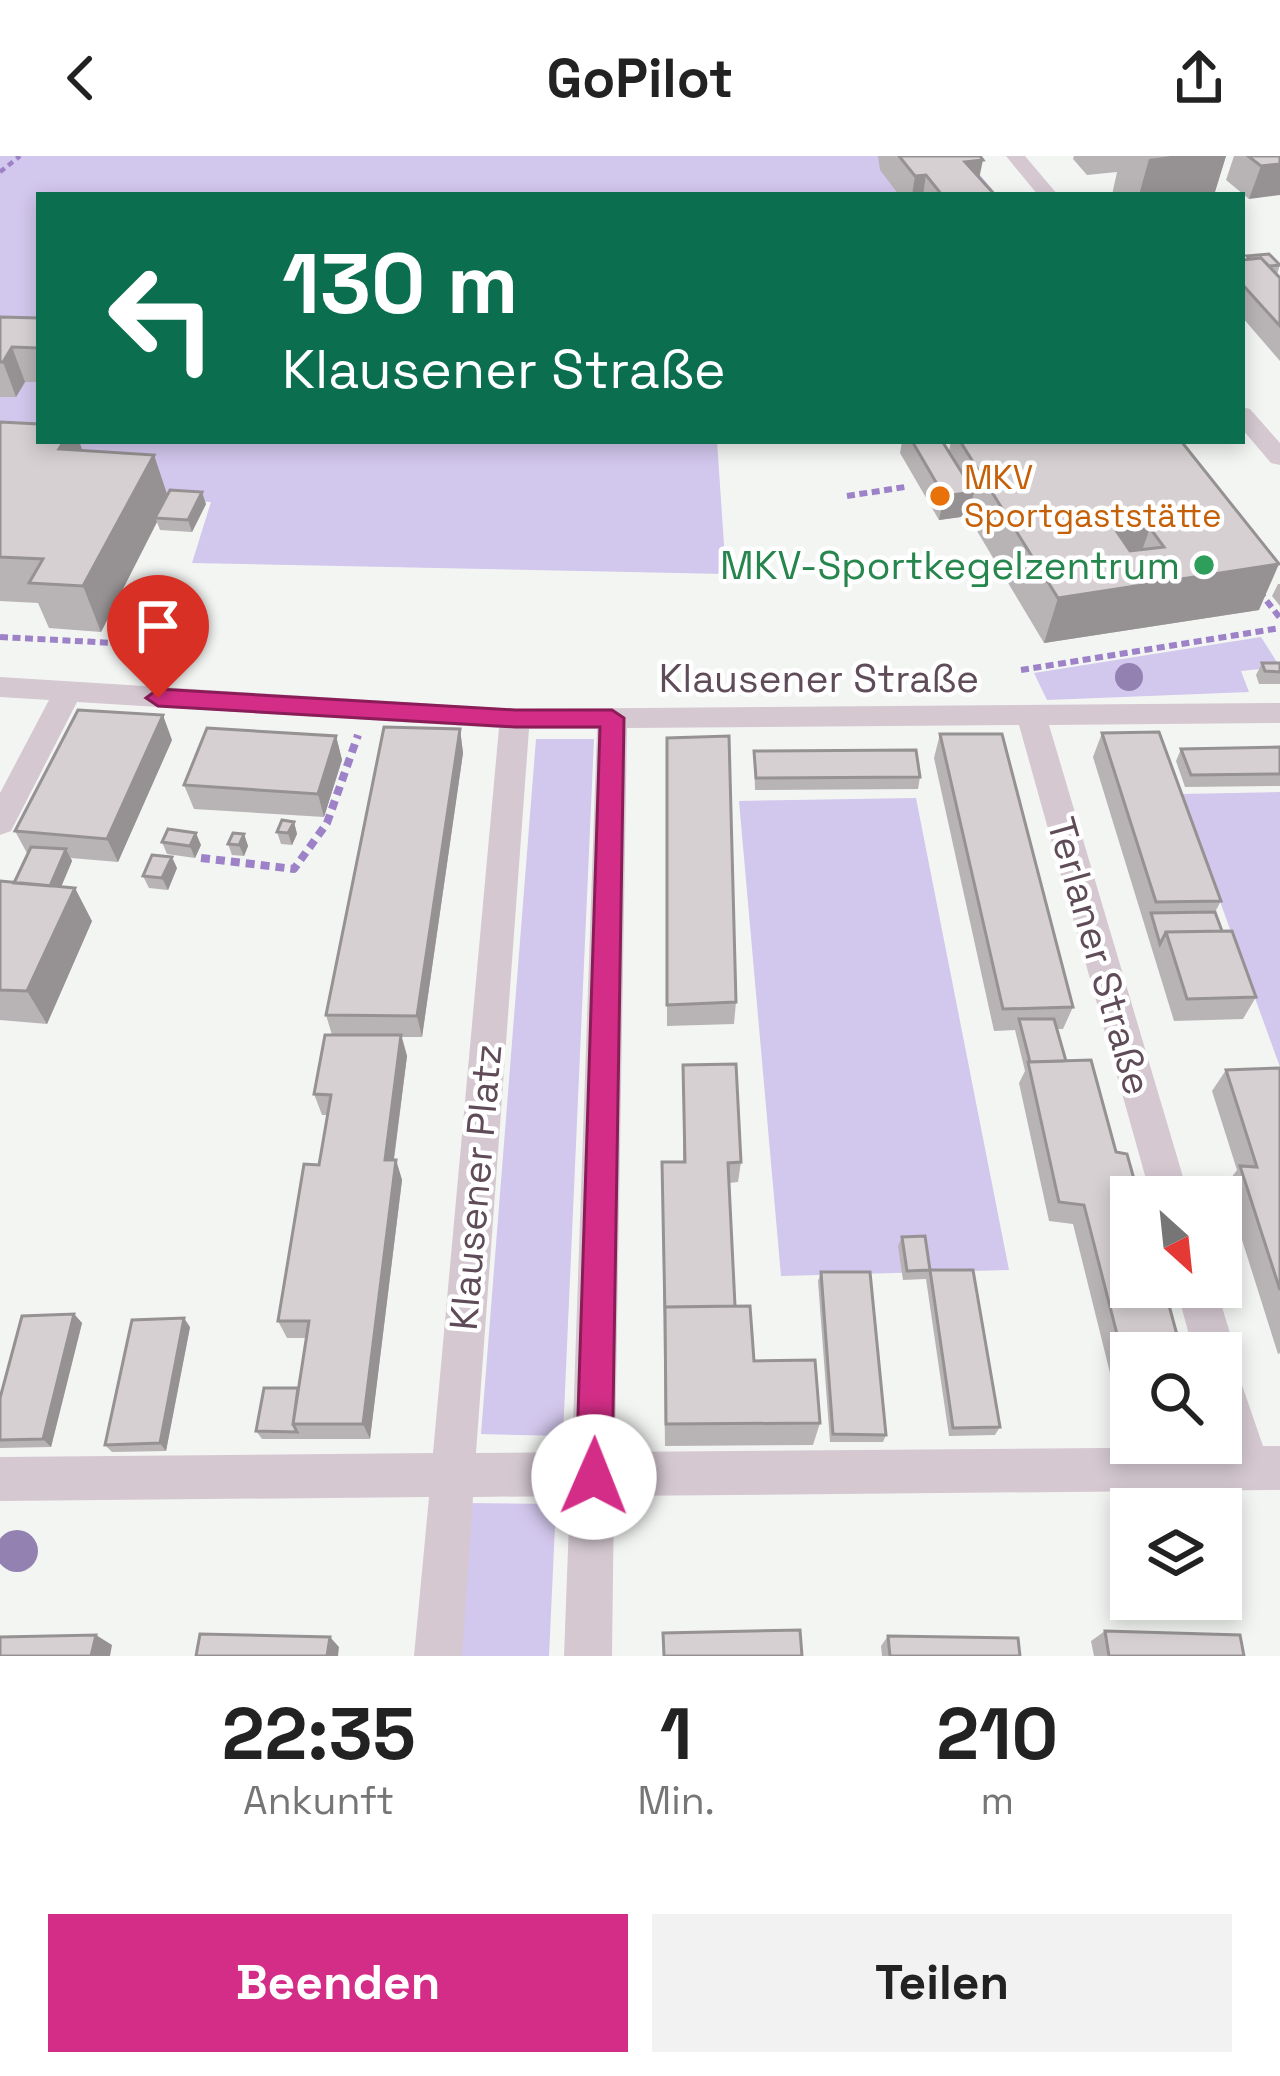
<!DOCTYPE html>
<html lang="de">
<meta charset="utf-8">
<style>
:root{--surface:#fff;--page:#f2f2f2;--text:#222;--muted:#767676;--accent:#d42d87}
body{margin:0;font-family:"Space Grotesk",sans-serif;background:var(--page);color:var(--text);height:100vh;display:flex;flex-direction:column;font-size:45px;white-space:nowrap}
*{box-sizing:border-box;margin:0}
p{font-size:39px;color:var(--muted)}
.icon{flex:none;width:66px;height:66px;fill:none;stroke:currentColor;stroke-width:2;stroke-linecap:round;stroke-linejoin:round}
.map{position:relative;height:1500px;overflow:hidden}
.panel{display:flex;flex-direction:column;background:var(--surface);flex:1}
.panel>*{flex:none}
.hud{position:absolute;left:36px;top:36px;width:1209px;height:252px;border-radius:0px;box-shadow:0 6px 18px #0003;background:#0b6e4f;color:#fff;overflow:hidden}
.needle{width:78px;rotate:153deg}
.buttons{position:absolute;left:1110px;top:1020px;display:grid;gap:24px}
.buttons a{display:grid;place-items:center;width:132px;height:132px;border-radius:0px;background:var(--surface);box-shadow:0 6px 18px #0003;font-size:60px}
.pin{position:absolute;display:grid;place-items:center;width:102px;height:102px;color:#fff;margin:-123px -51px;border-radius:50% 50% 50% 0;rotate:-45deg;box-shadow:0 0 12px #0007}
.pin .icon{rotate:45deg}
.me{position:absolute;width:132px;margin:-66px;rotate:1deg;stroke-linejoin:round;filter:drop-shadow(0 0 9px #0008)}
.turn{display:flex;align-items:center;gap:42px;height:252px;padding:0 48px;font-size:54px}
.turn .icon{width:156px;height:156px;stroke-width:2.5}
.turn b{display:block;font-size:84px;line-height:102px}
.eta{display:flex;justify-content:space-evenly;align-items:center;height:204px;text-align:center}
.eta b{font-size:72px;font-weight:800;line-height:84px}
.button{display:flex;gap:24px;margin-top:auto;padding:24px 48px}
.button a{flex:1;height:138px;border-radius:0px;background:var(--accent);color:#fff;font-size:48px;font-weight:800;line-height:138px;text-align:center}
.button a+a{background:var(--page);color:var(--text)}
header{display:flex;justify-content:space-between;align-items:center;height:156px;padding:0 48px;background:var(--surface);font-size:54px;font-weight:800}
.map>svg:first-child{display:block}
.green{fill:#d2c7ec}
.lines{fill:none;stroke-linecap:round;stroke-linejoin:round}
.path-far2{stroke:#9e82c8;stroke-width:4.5;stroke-dasharray:6 4.5;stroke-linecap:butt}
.path-far1{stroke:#9e82c8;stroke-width:6;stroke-dasharray:8 4.5;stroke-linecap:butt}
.path{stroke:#9e82c8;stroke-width:8;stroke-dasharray:9 6;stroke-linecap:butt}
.street{fill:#d5c8d1;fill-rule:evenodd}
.tree{fill:#9381b1}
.wall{fill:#b8b3b5}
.shaded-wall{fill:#969293}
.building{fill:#d6d0d2;stroke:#969293;stroke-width:3;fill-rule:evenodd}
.route{fill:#d42d87;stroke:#8a1d58;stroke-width:3}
.food-dot{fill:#e8710a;stroke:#fff;stroke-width:4.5}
.leisure-dot{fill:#2e9e5b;stroke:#fff;stroke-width:4.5}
.labels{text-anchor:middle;stroke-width:9;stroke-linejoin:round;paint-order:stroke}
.far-food-label{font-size:33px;fill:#c56008;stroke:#fff;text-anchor:start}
.leisure-label{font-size:39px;fill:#27864d;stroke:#fff;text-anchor:end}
.street-label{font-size:39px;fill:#5f4c58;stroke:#fff}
</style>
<header><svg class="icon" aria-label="back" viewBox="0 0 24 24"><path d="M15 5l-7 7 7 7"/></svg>GoPilot<svg class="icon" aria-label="share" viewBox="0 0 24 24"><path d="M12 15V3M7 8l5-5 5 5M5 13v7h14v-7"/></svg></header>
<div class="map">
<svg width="1280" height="1500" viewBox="0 0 1280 1500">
<rect width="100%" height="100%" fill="#f3f5f3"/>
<path class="green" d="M 0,0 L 964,0 L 997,39 L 39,39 L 39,285 L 717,285 L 726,418 L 192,407 L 211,346 L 76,338 L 0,310 Z
M 1261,481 L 1280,511 L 1241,515 L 1249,536 L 1047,544 L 1034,517 Z
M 536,583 L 594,583 L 563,1280 L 481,1278 Z
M 1280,636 L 1280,911 L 1181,638 Z
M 916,642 L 1009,1114 L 781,1120 L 739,645 Z
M 465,1347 L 556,1348 L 549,1500 L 452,1500 Z"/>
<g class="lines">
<path class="path-far2" d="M 0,16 L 20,0"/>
<path class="path-far1" d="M 847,340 L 905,331
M 1259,435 L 1280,462
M 0,481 L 172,490
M 1021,514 L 1280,472"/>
<path class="path" d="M 201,702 L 294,713 L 327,667 L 358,579"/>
<path class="street" d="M 1006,0 L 1025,0 L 1058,39 L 1038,39 Z
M 1242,251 L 1250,253 L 1280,287 L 1280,309 L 1271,307 L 1242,273 Z
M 0,521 L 515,553 L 1280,547 L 1280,567 L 1049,569 L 1189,1041 L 1151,1041 L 1019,569 L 627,572 L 615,1296 L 1220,1291 L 1221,1197 L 1194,1197 L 1176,1131 L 1216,1131 L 1236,1197 L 1233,1203 L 1263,1290 L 1280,1290 L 1280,1334 L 614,1340 L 612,1500 L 564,1500 L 570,1340 L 473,1341 L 462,1500 L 414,1500 L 429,1341 L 0,1345 L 0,1301 L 433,1297 L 499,572 L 77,546 L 11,675 L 0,679 L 0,637 L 49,544 L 0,541 ZM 529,573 L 597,573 L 572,1296 L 476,1297 Z"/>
</g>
<g class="tree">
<circle cx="1129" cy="521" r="14"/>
<circle cx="17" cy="1395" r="21"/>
</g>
<path class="wall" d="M 878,0 L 980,0 L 979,22 L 995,39 L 899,39 L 880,14 Z
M 1074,0 L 1226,0 L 1214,39 L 1112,39 L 1117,16 L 1087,19 L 1073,3 Z
M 1234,0 L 1280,0 L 1249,43 L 1226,24 Z
M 1247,100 L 1280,108 L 1277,119 L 1280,122 L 1280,205 L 1242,161 L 1242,104 L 1246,104 Z
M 0,161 L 39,162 L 39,226 L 25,226 L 16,241 L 0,241 Z
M 0,266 L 39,285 L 79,285 L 82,294 L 154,299 L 167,339 L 206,348 L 192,376 L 160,374 L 157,366 L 101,476 L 49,472 L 38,447 L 0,445 Z
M 902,285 L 942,285 L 949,295 L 951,285 L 1181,285 L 1259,454 L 1044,487 L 968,360 L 939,364 L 900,297 Z
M 1278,428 L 1280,428 L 1280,450 L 1272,440 Z
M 161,440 L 166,452 L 154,478 L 120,476 L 115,463 Z
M 1262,507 L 1280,507 L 1280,528 L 1259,528 L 1256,519 Z
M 460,573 L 463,597 L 422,881 L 402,881 L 407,900 L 394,1004 L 396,1004 L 402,1024 L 370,1283 L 262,1283 L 256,1275 L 298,1232 L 306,1182 L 287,1182 L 278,1165 L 319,1009 L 327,959 L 322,959 L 314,938 L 332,879 L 326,859 Z
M 1102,577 L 1221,745 L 1215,756 L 1222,775 L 1256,841 L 1243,863 L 1174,865 L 1093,601 Z
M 940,578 L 1073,851 L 1063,873 L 1057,873 L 1131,1197 L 1131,1241 L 1116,1241 L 1073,1068 L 1049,1065 L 1019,927 L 1025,915 L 1015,874 L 994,875 L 934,602 Z
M 336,580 L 342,604 L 324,661 L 194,653 L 184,629 Z
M 667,582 L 736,846 L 734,868 L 667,870 Z
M 172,584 L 118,706 L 71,702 L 72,705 L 61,731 L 92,765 L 47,868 L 0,864 L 0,725 L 14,727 L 28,699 L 15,675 Z
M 1280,591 L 1280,630 L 1185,631 L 1176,605 L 1181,593 Z
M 754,595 L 920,621 L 918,633 L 755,634 Z
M 294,666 L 297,678 L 292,689 L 281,688 L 277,676 Z
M 244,678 L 248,690 L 244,700 L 232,699 L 228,688 Z
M 162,686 L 201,689 L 195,702 L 167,698 Z
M 177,712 L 168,734 L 149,732 L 143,720 Z
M 683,909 L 741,1006 L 738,1026 L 729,1027 L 735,1150 L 754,1205 L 820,1267 L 813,1289 L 665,1290 L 662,1026 L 683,1006 Z
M 1280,912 L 1280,1197 L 1278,1198 L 1225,1030 L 1237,1014 L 1212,935 L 1226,914 Z
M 902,1081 L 930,1114 L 1000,1271 L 995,1279 L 949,1280 L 926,1123 L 903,1124 L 898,1090 Z
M 821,1116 L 886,1279 L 883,1286 L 830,1286 L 818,1125 Z
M 74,1158 L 82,1167 L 51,1291 L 0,1292 L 0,1242 Z
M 190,1171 L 166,1295 L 112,1296 L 105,1289 Z
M 1105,1475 L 1244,1500 L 1094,1500 L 1091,1485 Z
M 888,1480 L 1020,1500 L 882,1500 L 881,1490 Z"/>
<path class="shaded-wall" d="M 1171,0 L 1226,0 L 1214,39 L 1139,39 L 1149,3 Z
M 983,4 L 976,37 L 965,6 Z
M 1280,8 L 1280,39 L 1249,43 L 1261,10 Z
M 926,19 L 923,39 L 912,39 L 915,20 Z
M 12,191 L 25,226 L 16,241 L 3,206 Z
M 64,285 L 79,285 L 90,315 L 59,293 Z
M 154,299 L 169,344 L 155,362 L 157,366 L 101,476 L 83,430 Z
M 202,336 L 206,348 L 192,376 L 188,364 Z
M 974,336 L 968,360 L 939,364 L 944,340 Z
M 1150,372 L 1134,417 L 1117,376 Z
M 1279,408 L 1259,454 L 1044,487 L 1058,442 Z
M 161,440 L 166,452 L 154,478 L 150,465 Z
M 163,559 L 172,584 L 118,706 L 107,683 Z
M 460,573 L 463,597 L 422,881 L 417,860 Z
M 336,580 L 342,604 L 324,661 L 318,638 Z
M 294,666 L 297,678 L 292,689 L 288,677 Z
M 196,677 L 201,689 L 195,702 L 190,690 Z
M 244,678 L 248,690 L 244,700 L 239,689 Z
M 66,693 L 72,705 L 50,757 L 43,745 Z
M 172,701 L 177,712 L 168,734 L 162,722 Z
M 75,732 L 92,765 L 47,868 L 27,835 Z
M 401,879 L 407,900 L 391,1024 L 385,1004 Z
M 396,1004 L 402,1024 L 370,1283 L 363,1268 Z
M 74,1158 L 82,1167 L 51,1291 L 43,1283 Z
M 184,1162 L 190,1171 L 166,1295 L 160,1287 Z
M 96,1479 L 112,1489 L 110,1500 L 91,1500 Z
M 330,1481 L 339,1491 L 338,1500 L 327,1500 Z"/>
<path class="building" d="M 899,0 L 980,0 L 983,4 L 965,6 L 995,39 L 942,39 L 926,19 L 915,20 Z
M 1248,0 L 1280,0 L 1280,8 L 1261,10 Z
M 1269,98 L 1280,109 L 1269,110 L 1261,102 L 1250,103 L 1247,100 Z
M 1261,102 L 1280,122 L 1280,170 L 1242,128 L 1242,104 Z
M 0,161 L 39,162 L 39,192 L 12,191 L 3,206 L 0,206 Z
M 0,266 L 39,268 L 39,285 L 64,285 L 59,293 L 154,299 L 83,430 L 29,427 L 43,403 L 0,401 Z
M 912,285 L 942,285 L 974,336 L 944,340 Z
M 960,285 L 1181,285 L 1279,408 L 1058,442 ZM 1150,372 L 1164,391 L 1130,395 L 1117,376 Z
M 170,334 L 202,336 L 188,364 L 155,362 Z
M 128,438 L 161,440 L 150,465 L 115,463 Z
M 1262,507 L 1280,507 L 1280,516 L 1265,515 Z
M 78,554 L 163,559 L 107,683 L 15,675 Z
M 384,571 L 460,573 L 417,860 L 326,859 Z
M 207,572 L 336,580 L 318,638 L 184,629 Z
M 1159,576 L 1221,745 L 1156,746 L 1102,577 Z
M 940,578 L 1002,578 L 1073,851 L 1003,853 Z
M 729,580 L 736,846 L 667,849 L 667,582 Z
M 1280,591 L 1280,618 L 1191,619 L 1181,593 Z
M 916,594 L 920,621 L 756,622 L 754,595 Z
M 282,664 L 294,666 L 288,677 L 277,676 Z
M 168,673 L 196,677 L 190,690 L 162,686 Z
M 233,677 L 244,678 L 239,689 L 228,688 Z
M 31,691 L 66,693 L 50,730 L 14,727 Z
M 152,699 L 172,701 L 162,722 L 143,720 Z
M 0,725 L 75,732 L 27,835 L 0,834 Z
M 1215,756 L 1222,775 L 1166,776 L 1160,788 L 1151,757 Z
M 1232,775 L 1256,841 L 1187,843 L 1166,776 Z
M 1019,863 L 1054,863 L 1066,905 L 1030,906 Z
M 325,879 L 401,879 L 385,1004 L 396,1004 L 363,1268 L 293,1268 L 309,1165 L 278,1165 L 304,1008 L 319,1009 L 331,939 L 314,938 Z
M 1091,904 L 1116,996 L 1127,998 L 1139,1041 L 1131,1041 L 1131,1131 L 1164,1131 L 1182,1197 L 1131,1197 L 1131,1225 L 1129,1225 L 1084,1049 L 1059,1046 L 1028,906 Z
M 736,908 L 741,1006 L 728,1007 L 735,1150 L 665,1151 L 665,1159 L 662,1006 L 685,1006 L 683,909 Z
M 1280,912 L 1280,1134 L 1240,1010 L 1257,1011 L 1226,914 Z
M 925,1080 L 930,1114 L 907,1115 L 902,1081 Z
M 930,1114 L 973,1114 L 1000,1271 L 953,1272 Z
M 821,1116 L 870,1116 L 886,1279 L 833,1278 Z
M 750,1150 L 754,1205 L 815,1204 L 820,1267 L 666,1268 L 665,1151 Z
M 74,1158 L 43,1283 L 0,1284 L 0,1242 L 22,1160 Z
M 184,1162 L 160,1287 L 105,1289 L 132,1164 Z
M 264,1232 L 298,1232 L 293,1268 L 297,1276 L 256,1275 Z
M 800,1474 L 802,1500 L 664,1500 L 663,1477 Z
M 1105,1475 L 1240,1479 L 1244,1500 L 1109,1500 Z
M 200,1478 L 330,1481 L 327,1500 L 196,1500 Z
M 96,1479 L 91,1500 L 0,1500 L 0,1481 Z
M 888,1480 L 1018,1482 L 1020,1500 L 890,1500 Z"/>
<path class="route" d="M 158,533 L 515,554 L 612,554 L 624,562 L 612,1321 L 607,1333 L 594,1339 L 581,1333 L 576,1321 L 600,571 L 515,571 L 158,550 L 146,542 Z"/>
<circle class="food-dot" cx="940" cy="340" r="12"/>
<circle class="leisure-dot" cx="1204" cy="409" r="12"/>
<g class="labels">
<g class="far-food-label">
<text x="964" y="333">MKV<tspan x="964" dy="38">Sportgaststätte</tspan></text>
</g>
<g class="leisure-label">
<text x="1180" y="423">MKV-Sportkegelzentrum</text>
</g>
<g class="street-label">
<text x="819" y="536">Klausener Straße</text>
<text transform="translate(1100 800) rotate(74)" y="14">Terlaner Straße</text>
<text transform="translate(475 1031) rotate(-85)" y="14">Klausener Platz</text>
</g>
</g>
</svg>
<div class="buttons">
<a><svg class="needle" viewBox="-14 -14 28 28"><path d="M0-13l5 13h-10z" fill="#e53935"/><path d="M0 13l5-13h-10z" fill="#767676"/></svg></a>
<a><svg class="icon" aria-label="search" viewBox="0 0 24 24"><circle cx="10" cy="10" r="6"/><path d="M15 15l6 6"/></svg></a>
<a><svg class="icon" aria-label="layers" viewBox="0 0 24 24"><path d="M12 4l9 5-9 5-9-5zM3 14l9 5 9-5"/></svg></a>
</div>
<div class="pin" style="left:158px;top:542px;background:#d93025"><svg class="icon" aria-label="arrive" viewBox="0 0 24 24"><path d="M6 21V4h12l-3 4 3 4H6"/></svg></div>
<svg class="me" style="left:594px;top:1321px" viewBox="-20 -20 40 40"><circle r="19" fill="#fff"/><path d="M0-13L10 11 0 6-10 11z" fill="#d42d87"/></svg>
<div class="hud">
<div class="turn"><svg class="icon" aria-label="left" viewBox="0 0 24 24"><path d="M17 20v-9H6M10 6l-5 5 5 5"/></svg><div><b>130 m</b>Klausener Straße</div></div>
</div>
</div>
<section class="panel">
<div class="eta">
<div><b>22:35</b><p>Ankunft</p></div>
<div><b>1</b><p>Min.</p></div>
<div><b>210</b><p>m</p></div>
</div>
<div class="button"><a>Beenden</a><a>Teilen</a></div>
</section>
